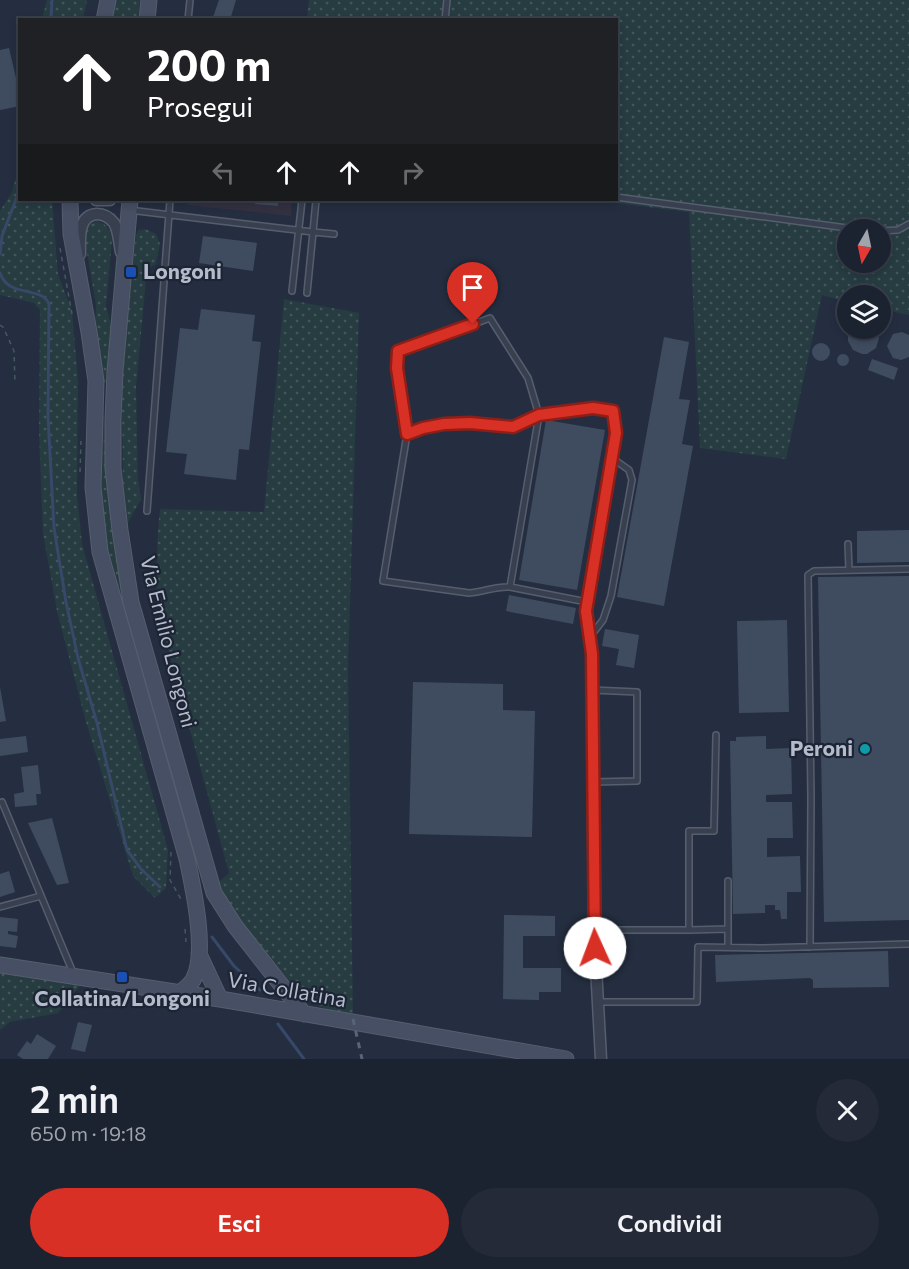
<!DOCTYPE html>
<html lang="it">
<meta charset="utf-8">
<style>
:root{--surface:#1b2230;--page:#242a38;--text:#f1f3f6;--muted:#a0a4ab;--line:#393f4c;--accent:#d93025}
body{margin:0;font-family:Commissioner,sans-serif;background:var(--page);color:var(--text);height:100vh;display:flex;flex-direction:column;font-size:22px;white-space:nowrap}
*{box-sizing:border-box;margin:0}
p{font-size:20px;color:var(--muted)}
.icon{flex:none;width:33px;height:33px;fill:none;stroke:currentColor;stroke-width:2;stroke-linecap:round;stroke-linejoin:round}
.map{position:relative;height:1059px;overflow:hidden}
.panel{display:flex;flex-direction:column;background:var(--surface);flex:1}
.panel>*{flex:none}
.top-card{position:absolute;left:18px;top:18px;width:600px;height:183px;border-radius:0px;box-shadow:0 3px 9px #0003,0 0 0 2px var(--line);background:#202124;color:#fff;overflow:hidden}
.needle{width:39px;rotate:189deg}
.fabs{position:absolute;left:837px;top:219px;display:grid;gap:12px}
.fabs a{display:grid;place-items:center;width:54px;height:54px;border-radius:50%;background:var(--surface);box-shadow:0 3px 9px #0003,0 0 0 2px var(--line);font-size:30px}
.pin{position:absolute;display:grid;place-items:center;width:51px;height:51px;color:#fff;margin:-62px -26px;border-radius:50% 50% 50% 0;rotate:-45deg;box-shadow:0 0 6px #0007}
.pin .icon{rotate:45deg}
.me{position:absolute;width:66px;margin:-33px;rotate:358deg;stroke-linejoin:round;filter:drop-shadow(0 0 4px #0008)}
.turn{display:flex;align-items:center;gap:21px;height:126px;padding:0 30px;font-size:27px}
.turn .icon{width:78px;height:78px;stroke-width:2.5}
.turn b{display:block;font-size:42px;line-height:51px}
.lanes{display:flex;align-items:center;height:57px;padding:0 30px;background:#0003;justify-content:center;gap:30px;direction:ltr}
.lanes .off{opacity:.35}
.round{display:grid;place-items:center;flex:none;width:63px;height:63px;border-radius:32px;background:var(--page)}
.overview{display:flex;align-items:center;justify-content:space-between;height:102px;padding:0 30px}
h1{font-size:36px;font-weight:600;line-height:45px}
.primary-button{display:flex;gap:12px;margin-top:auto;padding:12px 30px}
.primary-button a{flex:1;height:69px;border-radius:36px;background:var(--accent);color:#fff;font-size:24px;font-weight:600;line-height:69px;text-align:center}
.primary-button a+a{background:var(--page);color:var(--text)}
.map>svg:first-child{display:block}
.medical{fill:#333041}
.grass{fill:url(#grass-dots);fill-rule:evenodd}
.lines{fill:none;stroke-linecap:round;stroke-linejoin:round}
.stream{stroke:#374868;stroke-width:3}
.building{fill:#3f4c60}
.lane-casing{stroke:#565e6e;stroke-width:8}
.street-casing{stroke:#565e6e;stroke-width:13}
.secondary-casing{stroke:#565e6e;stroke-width:17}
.path{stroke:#44595e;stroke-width:1.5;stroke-dasharray:4.5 4.5;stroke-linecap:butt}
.lane{stroke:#384050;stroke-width:5}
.street{stroke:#384050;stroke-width:10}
.secondary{stroke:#464f63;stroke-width:15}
.rail{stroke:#5a6477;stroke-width:3;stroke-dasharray:6 6;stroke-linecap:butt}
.route-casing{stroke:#8d1f18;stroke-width:15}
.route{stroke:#d93025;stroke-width:10}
.transit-dot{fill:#1a4fb4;stroke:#1d2535;stroke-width:2}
.culture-dot{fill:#0f9aa8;stroke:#1d2535;stroke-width:2}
.labels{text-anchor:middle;stroke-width:4.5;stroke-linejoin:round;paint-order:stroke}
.poi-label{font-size:21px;font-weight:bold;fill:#b4bbcb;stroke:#1d2535;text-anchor:start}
.street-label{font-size:21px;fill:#b4bbcb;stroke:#1d2535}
</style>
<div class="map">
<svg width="909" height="1059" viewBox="0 0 909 1059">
<defs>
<pattern id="grass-dots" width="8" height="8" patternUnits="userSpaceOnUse" patternTransform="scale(1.5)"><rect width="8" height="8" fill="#263c41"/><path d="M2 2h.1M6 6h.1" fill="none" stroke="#43565b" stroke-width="1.8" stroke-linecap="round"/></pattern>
</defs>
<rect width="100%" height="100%" fill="#242e40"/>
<path class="medical" d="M 188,200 L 292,200 L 291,216 L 187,205 Z"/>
<path class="grass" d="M 47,0 L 87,0 L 83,19 L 42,19 Z
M 115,0 L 140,0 L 138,19 L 111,20 Z
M 309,0 L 909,0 L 909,315 L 881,309 L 880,296 L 848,296 L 847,302 L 822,295 L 786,459 L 700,448 L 689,212 L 592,200 L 616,200 L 616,20 L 307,20 ZM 848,230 L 880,230 L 880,262 L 848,262 Z
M 19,167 L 20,200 L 52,200 L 58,274 L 72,311 L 78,381 L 77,494 L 82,544 L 168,850 L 166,888 L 155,898 L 133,876 L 86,722 L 57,611 L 43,533 L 39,431 L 40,310 L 34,303 L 0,295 L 0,211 L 12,192 Z
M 97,221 C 108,225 110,229 112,240 L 106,306 L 111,324 L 105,385 L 95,325 L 96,305 L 84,235 L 88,225 Z
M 145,229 L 156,234 L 160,244 L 156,264 L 147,269 L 136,387 L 138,479 L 141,499 L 128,523 L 123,483 L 122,404 L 123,367 L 136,235 L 139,230 Z
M 284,299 L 359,313 L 348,666 L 353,1019 L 306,1001 L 226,903 L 219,882 L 229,873 L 156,605 C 158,573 156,541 160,509 L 264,512 Z
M 104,413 C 104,483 115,548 129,616 L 125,613 C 119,594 111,575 108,555 C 100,510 94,459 104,413 Z
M 0,969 L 83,982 L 58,1013 L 10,1022 L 0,1030 Z"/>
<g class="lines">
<path class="stream" d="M 51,20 L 52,0
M 0,254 L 2,236 L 20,189
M 0,273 C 9,299 41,285 49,304 L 48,417 L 54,528 L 66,602 L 78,658 L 97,723 L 127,850 L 141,869 L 160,887
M 212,937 L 234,966 L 260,990
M 278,1024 L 304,1059"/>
</g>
<path class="building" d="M 219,0 L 236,0 L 230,20 L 212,20 Z
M 9,48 L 17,82 L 20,81 L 20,106 L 0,110 L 0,50 Z
M 255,200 L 278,200 L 278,206 L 255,204 Z
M 203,236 L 257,243 L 253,271 L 199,263 Z
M 201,309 L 255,315 L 252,341 L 261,342 L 249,450 L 239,449 L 236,480 L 184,474 L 187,454 L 166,452 L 180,328 L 198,330 Z
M 852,328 L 875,328 L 879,338 L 876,348 L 867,354 L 862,354 L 853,350 L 848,341 L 848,336 Z
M 902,332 L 909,335 L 909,357 L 901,360 L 893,358 L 887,346 L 893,334 Z
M 664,337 L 689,342 L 679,399 L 690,400 L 682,444 L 693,446 L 664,606 L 617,597 Z
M812 352a9 9 0 1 1 18 0a9 9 0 1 1-18 0Z
M837 360a6 6 0 1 1 12 0a6 6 0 1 1-12 0Z
M 872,359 L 898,368 L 894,380 L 868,370 Z
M 546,420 L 605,430 L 577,590 L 519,580 Z
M 909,530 L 909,562 L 857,563 L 857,531 Z
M 909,576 L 909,920 L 824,922 L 818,577 Z
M 509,595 L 576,608 L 573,624 L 506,611 Z
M 787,620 L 789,712 L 739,713 L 737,621 Z
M 605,629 L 639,635 L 634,668 L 616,665 L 619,649 L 602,646 Z
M 413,682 L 503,684 L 503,710 L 535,711 L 532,837 L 409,834 Z
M 0,687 L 6,721 L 0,722 Z
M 26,736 L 28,752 L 0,756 L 0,739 Z
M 766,736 L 766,749 L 791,748 L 792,794 L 766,795 L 766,802 L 792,802 L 793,838 L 767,838 L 767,857 L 800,856 L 801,892 L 787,892 L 787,919 L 781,919 L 780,910 L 775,910 L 775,905 L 765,905 L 765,913 L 733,914 L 730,741 L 736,741 L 736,737 Z
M 38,765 L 41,794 L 36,794 L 37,805 L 15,807 L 14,794 L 24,792 L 21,767 Z
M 52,818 L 69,883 L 57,885 L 28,823 Z
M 9,871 L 15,892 L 0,897 L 0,874 Z
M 504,915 L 555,916 L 555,936 L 523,936 L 523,968 L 561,968 L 561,992 L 539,992 L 539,1000 L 503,999 Z
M 0,917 L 18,919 L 17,932 L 8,931 L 8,934 L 18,936 L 16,948 L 0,946 Z
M 888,951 L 889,987 L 813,988 L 813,980 L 810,978 L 716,982 L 715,955 Z
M 78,1022 L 92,1025 L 85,1052 L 71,1049 Z
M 37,1034 L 56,1046 L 48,1059 L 23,1059 L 17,1055 L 27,1041 L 31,1044 Z"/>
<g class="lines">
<defs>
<path id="lane" d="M 188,20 L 190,0
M 445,20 L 447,0
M 616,197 L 862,230
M 129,210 L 313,232 L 316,200
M 880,231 L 898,230 L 909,224
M 292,291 L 302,200
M 307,293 L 313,232 L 334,234
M 593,408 L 613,411 L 616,433 L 587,602 L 510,587 L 539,415 Z
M 407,434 L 397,368 L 398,352 L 490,318 L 528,378 L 539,415 L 513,427 L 444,424 L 423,428 L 407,434 L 383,581 L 469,593 C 484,592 495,586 510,587
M 147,511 L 170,200
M 848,544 L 849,570
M 587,602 L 586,611 L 592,661
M 590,637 L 603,620 L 611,596 L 632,480 L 629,470 L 612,458
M 592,690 L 637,692 L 637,781 L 594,782
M 2,802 L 74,975
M 728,881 L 728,947
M 0,907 L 41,896
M 594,930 L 689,930 L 689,831 L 714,831 L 716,735
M 689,930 L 728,929
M 810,947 L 811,798 L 808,575 L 814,571 L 909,569
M 598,1002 L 697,1002 L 698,947 L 763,948 L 909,944"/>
<path id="street" d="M 96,200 L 110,200
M 80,254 C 80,240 77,215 97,214 C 104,214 110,218 114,223 C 119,231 119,243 121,252
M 592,661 L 594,930 L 601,1059"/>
<path id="secondary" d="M 104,20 L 108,0
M 147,20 L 149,0
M 70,200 L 71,234 L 89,332 L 96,381 L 93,487 L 100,552 L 187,859 C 193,887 208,954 193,980 C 190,985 184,989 180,993
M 130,200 L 115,371 L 113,420 L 113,468 L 120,530 L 131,602 L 214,893 L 235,926 L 304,1014
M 199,954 L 220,999
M 0,965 L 220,999 L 566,1059"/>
</defs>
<use href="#lane" class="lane-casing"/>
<use href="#street" class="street-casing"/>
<use href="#secondary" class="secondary-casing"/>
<path class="path" d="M 60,248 L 72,314
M 0,325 L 3,327 L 14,351 L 15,384
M 80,472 L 81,441
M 171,852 L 170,880 L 182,901
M 185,929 L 186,942"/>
<use href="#lane" class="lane"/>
<use href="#street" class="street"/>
<use href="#secondary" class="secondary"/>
<path class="rail" d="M 353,1019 L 362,1059"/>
</g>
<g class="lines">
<defs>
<path id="route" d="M 473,324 L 398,351 L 397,368 L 407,434 L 423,428 L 444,424 L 470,423 L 513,427 L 539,415 L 593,408 L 613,411 L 616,433 L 586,611 L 592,654 L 595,948"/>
</defs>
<use href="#route" class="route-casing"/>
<use href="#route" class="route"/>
</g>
<g class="transit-dot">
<rect x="125" y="266" width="12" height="12" rx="3"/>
<rect x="116" y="971" width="12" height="12" rx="3"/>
</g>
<circle class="culture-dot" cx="865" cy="749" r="6"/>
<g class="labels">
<g class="poi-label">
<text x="143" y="279">Longoni</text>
<text x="853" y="756" text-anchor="end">Peroni</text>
<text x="122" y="1006" text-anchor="middle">Collatina/Longoni</text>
</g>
<g class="street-label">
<text transform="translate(168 642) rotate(76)" y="7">Via Emilio Longoni</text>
<text transform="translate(287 990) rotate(10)" y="7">Via Collatina</text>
</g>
</g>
</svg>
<div class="fabs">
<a><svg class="needle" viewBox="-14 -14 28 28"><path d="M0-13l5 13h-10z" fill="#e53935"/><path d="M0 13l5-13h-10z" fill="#a0a4ab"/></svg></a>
<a><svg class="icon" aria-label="layers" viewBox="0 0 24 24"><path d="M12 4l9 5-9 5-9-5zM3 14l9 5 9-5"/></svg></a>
</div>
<div class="pin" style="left:473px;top:324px;background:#d93025"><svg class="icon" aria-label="arrive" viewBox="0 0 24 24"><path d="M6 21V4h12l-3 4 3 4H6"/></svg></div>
<svg class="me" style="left:595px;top:948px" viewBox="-20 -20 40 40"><circle r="19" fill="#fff"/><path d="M0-13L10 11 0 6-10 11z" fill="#d93025"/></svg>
<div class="top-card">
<div class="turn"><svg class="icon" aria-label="ahead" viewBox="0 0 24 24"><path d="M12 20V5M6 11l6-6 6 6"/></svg><div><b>200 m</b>Prosegui</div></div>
<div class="lanes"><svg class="icon off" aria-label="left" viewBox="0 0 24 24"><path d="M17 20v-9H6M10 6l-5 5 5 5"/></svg><svg class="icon" aria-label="ahead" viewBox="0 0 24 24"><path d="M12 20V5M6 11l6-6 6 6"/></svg><svg class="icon" aria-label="ahead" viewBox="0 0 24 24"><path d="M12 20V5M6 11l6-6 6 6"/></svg><svg class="icon off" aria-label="right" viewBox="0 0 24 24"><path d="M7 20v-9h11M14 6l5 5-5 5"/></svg></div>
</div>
</div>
<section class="panel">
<div class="overview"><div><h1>2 min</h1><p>650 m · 19:18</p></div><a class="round"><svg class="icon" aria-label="close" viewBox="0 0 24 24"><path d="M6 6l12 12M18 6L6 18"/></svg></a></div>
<div class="primary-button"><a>Esci</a><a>Condividi</a></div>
</section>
